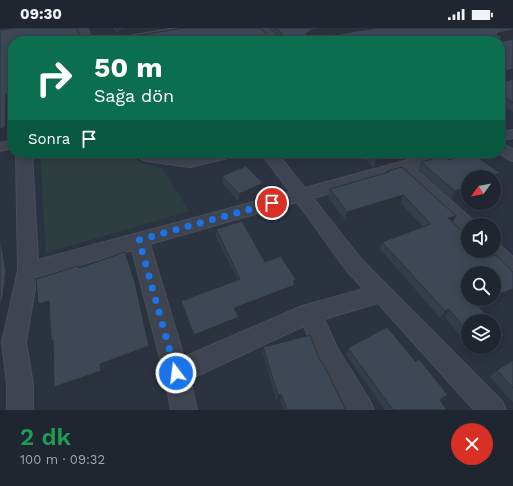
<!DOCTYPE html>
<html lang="tr">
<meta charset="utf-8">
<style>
:root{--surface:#202630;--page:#282e38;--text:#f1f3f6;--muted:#a2a5ab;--line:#3d434c}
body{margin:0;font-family:"Work Sans",sans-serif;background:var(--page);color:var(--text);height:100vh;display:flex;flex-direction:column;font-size:15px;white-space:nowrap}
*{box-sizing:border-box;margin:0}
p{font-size:13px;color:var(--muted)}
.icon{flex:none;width:22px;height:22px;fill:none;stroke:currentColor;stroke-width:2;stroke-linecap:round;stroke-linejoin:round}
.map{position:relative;height:382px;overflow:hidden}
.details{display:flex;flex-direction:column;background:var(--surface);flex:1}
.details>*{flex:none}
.top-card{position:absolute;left:8px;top:8px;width:497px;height:122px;border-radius:16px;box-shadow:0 2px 10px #0003,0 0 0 1px var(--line);background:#0b6e4f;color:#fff;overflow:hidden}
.needle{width:26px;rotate:237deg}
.fabs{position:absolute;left:461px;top:142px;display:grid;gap:8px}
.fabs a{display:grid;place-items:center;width:40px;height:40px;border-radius:50%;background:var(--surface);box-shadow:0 2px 10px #0003,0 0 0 1px var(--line);font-size:20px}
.pin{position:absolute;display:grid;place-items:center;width:34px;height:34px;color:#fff;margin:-17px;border:2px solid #fff;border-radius:50%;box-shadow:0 1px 4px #0007}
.me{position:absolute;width:44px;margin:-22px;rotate:345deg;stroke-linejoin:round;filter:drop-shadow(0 0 3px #0008)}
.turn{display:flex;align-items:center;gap:14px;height:84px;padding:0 20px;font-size:18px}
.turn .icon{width:52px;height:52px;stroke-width:2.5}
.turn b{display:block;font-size:28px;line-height:34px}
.then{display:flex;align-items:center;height:38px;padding:0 20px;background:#0003;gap:8px;font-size:15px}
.round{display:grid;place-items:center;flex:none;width:42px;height:42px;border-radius:21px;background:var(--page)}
.headline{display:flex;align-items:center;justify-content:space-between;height:68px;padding:0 20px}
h1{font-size:24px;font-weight:600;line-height:30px;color:#1e9e55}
.status{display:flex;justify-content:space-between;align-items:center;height:28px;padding:0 20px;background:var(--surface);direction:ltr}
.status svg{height:11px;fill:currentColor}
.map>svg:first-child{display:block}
.green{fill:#2d3e41}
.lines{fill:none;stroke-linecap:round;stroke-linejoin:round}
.street-casing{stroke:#484e5a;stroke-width:2}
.street{fill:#3f4550;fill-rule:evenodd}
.wall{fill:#343d4a}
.shaded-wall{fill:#2b323c}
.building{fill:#3d4756;stroke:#2b323c}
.route{stroke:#1a73e8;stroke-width:7;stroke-dasharray:0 12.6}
</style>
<div class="status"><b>09:30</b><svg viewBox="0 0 49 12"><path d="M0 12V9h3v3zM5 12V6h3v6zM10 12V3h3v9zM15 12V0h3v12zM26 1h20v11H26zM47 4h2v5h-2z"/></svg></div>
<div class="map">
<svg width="513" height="382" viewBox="0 0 513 382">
<rect width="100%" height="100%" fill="#2b3340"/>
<path class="green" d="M 40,125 L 130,125 L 142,135 L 162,140 L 189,183 L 46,225 Z"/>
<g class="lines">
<defs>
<path id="street" d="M 77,0 L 87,0 L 93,13 L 83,13 Z
M 177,0 L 199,0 L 194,3 L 135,13 L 112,13 L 117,10 Z
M 256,0 L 267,0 L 281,13 L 270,13 Z
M 513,102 L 513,110 L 500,112 L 500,104 Z
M 13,112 L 13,120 L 0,123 L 0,115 Z
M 500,115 L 513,121 L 513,133 L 508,131 L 499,125 L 500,125 Z
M 16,125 L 32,125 L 38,232 L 290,164 L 261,125 L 277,125 L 305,160 L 433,125 L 455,125 C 449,134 425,138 415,141 L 474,193 L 477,197 L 468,197 L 468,205 L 462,203 L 400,145 L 313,170 L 361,231 L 502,373 L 506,382 L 474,382 L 378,275 L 324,291 L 337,320 L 370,373 L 374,382 L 346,382 L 319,336 L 304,298 L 190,351 L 197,382 L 171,382 L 164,345 L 132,222 L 37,249 L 26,314 L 33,357 L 33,382 L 7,382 L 7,357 L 2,314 L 18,243 ZM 297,174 L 347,243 L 364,261 L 302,278 L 184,329 L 150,216 Z
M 134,125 L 158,125 L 190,129 L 210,125 L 240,125 L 237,128 L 190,139 L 146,133 L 141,131 Z
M 494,215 L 501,218 L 513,229 L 513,249 C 502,245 490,234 484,223 L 494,223 Z"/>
</defs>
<use href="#street" class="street-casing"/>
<use href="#street" class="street"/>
</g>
<path class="wall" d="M 114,0 L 168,0 L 119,8 Z
M 269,0 L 358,0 L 314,8 L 328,8 L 513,0 L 513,8 L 501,10 L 513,47 L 502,50 L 502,54 L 513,51 L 513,84 L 500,76 L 500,13 L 123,13 L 122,8 L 278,8 Z
M 359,125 L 427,125 L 374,140 Z
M 469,125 L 472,125 L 500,145 L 496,153 L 494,153 L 494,149 L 468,149 L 468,165 L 451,171 L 418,142 L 421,134 L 444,128 L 449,132 Z
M 387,143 L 452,195 L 489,229 L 513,244 L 513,266 L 480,279 L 468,293 L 468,319 L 486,319 L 472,324 L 445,289 L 440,290 L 380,221 L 382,214 L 423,199 L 401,175 L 345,192 L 328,169 L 330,161 L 387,145 Z
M 222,148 L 263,163 L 239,174 L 223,156 Z
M 216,201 L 265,234 L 296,252 L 294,265 L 237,286 L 239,289 L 239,296 L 196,314 L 183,281 L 181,273 L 238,252 L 216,209 Z
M 263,319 L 319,330 L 346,382 L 284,382 L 280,372 L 277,373 L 263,326 Z
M 348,320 L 442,373 L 441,374 L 447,382 L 385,382 L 346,327 Z
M 513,332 L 513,375 L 490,349 L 497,342 Z"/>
<path class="shaded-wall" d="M 130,0 L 168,0 L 119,8 L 118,2 Z
M 325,0 L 358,0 L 311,9 L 305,12 L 306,6 L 311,2 Z
M 513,2 L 513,8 L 496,12 L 495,13 L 498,5 Z
M 513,41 L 513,47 L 500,51 L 502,44 Z
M 13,65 L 13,73 L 9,73 L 9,107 L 0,109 L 0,101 L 6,66 Z
M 504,69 L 501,76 L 500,76 L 500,70 Z
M 403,125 L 427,125 L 374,140 L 376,132 Z
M 500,145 L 496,153 L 494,153 L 494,149 L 489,149 Z
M 263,155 L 263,163 L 239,174 L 239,166 Z
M 468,158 L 468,165 L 451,171 L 455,163 Z
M 403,167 L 401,175 L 345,192 L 347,184 Z
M 456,188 L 452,196 L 448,190 Z
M 1,214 L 7,221 L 12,251 L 9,275 L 3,304 L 0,305 Z
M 125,224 L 138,262 L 152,324 L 105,342 L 105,349 L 60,365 L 54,359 L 100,336 Z
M 296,252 L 294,265 L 235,287 L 234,280 Z
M 513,261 L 513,266 L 471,282 L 476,275 L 486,271 L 494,271 L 494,268 Z
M 49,273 L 54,280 L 44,284 L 38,276 Z
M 449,281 L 445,289 L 440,290 L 445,283 Z
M 239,289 L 239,296 L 196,314 L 194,307 Z
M 504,308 L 498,315 L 494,316 L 494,311 Z
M 476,319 L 486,319 L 472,324 Z
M 281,366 L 280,372 L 277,373 L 278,367 Z
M 448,367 L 442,373 L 434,378 L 440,372 Z"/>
<path class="building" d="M 13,0 L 77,0 L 81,13 L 13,13 L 13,65 L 6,66 L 5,99 L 0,101 L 0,2 Z
M 117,0 L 130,0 L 118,2 Z
M 184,0 L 260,0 L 269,8 L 281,8 L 283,7 L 276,0 L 325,0 L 311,2 L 306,6 L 305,8 L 328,8 L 375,0 L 513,0 L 513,2 L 498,5 L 497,7 L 501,8 L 501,12 L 503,13 L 513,11 L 513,41 L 502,44 L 502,54 L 513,51 L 513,75 L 504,69 L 500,70 L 500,13 L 125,13 L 122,8 L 134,8 Z
M 368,125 L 403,125 L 376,132 Z
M 469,125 L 472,125 L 500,145 L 489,149 L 468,149 L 468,158 L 455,163 L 421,134 L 444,128 L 449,132 Z
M 246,138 L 263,155 L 239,166 L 222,148 Z
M 402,139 L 456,188 L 448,190 L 468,209 L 468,223 L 482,223 L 489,229 L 496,227 L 513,244 L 513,261 L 494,268 L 494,245 L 468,245 L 468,271 L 486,271 L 476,275 L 492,293 L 468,293 L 468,305 L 449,281 L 445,283 L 382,214 L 431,196 L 403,167 L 347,184 L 330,161 L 389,144 L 387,143 Z
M 242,193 L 265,234 L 281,228 L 296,252 L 293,253 L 295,257 L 234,280 L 239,289 L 194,307 L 181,273 L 240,251 L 216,201 Z
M 0,214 L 1,214 L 6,243 L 3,268 L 0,280 Z
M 125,224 L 135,254 L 149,318 L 100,336 L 101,343 L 54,359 L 53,312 L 51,312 L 49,273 L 38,276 L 36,251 L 78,238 L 79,240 Z
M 494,295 L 504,308 L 494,311 Z
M 387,299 L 416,334 L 419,331 L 448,367 L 440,372 L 447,382 L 393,382 L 348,320 Z
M 310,307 L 319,330 L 332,352 L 331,352 L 346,382 L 287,382 L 281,366 L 278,367 L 263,319 Z
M 513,332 L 513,360 L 497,342 Z"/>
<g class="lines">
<path class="route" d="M 176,345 L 139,212 L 272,175"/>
</g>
</svg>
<div class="fabs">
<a><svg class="needle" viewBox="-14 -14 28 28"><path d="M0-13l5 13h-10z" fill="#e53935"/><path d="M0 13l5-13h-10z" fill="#a2a5ab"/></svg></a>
<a><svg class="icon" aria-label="sound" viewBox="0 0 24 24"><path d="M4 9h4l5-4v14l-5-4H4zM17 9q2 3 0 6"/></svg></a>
<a><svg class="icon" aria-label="search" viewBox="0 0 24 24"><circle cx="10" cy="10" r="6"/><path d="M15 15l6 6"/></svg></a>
<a><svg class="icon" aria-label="layers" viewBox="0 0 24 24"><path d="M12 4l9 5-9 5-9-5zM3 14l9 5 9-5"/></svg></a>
</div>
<div class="pin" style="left:272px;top:175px;background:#d93025"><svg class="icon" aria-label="arrive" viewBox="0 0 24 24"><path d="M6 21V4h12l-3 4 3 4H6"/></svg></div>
<svg class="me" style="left:176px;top:345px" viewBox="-20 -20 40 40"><circle r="17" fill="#1a73e8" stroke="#fff" stroke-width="3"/><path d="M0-11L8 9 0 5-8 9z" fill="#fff"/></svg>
<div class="top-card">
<div class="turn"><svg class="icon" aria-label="right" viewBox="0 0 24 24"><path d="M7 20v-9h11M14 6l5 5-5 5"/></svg><div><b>50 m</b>Sağa dön</div></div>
<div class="then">Sonra<svg class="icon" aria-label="arrive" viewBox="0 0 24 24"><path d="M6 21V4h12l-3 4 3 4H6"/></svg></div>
</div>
</div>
<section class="details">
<div class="headline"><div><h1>2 dk</h1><p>100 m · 09:32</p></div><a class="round" style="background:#d93025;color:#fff"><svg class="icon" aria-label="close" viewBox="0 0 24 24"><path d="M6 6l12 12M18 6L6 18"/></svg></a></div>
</section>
